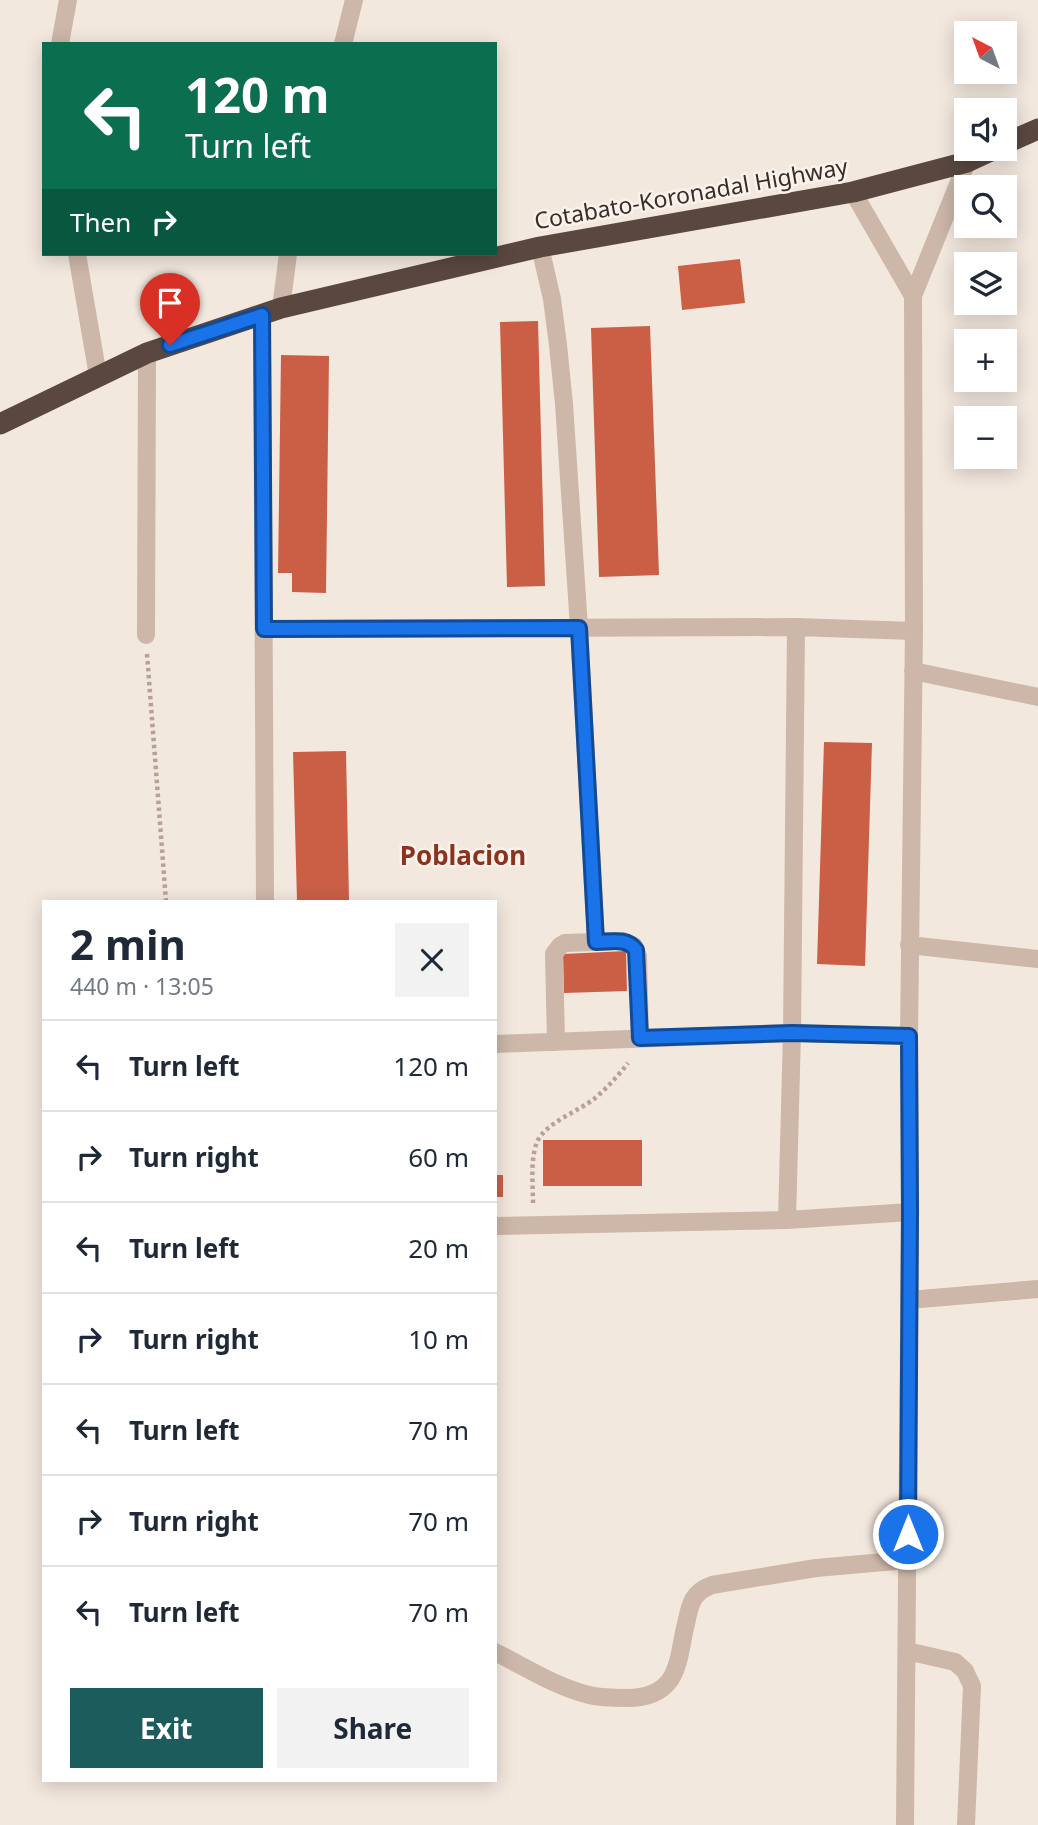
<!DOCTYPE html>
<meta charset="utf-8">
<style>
:root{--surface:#fff;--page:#f2f2f3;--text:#1f2937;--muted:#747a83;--line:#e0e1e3;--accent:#1d5c5d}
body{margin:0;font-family:"Noto Sans",sans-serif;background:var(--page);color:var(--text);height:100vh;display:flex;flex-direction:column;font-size:26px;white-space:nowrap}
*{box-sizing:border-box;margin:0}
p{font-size:23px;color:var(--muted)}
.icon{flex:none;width:38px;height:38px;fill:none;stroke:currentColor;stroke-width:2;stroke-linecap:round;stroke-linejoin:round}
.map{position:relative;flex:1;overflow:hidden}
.details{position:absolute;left:42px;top:900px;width:455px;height:882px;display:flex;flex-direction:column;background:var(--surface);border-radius:0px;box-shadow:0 4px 18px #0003}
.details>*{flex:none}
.banner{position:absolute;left:42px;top:42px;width:455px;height:214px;border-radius:0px;box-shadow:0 4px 18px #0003;background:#0b6e4f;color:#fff;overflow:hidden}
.needle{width:46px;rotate:319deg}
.controls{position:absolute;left:954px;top:21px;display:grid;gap:14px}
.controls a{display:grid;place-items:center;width:63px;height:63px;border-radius:0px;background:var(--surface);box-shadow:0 4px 18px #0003;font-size:35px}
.pin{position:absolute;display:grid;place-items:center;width:60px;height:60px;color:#fff;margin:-72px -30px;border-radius:50% 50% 50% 0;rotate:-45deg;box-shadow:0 0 7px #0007}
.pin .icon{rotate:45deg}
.me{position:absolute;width:77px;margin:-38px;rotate:0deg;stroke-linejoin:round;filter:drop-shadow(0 0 5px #0008)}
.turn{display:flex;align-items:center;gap:24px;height:147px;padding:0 28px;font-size:32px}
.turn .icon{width:91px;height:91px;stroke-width:2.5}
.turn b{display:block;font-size:49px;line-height:60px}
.then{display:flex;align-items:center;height:66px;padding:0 28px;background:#0003;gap:14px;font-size:26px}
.round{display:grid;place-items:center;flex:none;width:74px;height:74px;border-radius:0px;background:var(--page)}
.overview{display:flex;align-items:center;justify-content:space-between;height:119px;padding:0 28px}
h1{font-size:42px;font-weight:700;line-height:52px}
.button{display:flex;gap:14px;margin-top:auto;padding:14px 28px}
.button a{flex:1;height:80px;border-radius:0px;background:var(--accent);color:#fff;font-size:28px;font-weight:700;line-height:80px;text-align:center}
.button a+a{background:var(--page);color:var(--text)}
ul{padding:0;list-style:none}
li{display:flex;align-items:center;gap:21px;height:91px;padding:0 28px;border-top:2px solid var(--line)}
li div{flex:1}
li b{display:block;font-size:26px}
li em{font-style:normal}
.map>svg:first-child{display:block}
.building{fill:#ca5f46}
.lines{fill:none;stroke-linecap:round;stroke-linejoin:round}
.path{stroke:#b8a193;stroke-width:4.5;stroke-dasharray:3.5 3.5;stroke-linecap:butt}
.minor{stroke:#ccb7a9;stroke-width:18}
.highway{stroke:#5a4740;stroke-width:21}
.route-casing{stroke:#114b97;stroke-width:18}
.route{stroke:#1a73e8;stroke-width:12}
.labels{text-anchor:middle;stroke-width:5;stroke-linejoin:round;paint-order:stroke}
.street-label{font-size:23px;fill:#392d29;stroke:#fbf3eb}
.quarter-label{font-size:26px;font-weight:bold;fill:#8b331f;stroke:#fbf3eb}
</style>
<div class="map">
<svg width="1038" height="1825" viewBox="0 0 1038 1825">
<rect width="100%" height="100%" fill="#f3e8de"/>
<path class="building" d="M 740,259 L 745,303 L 682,310 L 678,266 Z
M 538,321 L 545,586 L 507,587 L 500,322 Z
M 650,326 L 659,575 L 599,577 L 591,328 Z
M 281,355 L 329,356 L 326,593 L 292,592 L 292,573 L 278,573 Z
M 824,742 L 872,743 L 865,966 L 817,964 Z
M 346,751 L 349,901 L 297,901 L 293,752 Z
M 626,951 L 627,991 L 564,993 L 563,954 Z
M 543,1140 L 642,1140 L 642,1186 L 543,1186 Z
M 495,1175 L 503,1175 L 503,1197 L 495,1197 Z"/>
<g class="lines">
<path class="path" d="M 147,654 L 166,901
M 533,1203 C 533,1184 530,1160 537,1142 C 545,1123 579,1111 594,1099 C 607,1088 618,1076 628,1063"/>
<path class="minor" d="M 60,44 L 68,0
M 343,44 L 354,0
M 853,192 L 913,296
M 540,247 L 552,299 L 558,345 L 564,404 L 579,627 L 596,942
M 77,254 L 98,376
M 281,308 L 288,254
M 262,315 L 265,901
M 264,629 L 796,627 L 914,631
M 146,635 L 147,353
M 913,671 L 1038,697
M 909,945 L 1038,959
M 556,1042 L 554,954 L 560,946 L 565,943 L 623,941 L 634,946 L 638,956 L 640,1038
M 495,1044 L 792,1033 L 909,1036
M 787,1220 L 792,1033 L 796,627
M 495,1226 L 787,1220 L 910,1212
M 909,1300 L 1038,1289
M 907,1651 L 955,1662 L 965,1671 L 972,1686 L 966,1825
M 495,1652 C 525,1667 556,1687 589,1695 C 602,1698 614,1698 627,1698 C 643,1698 660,1694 670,1680 C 680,1665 681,1644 685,1628 C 690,1607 690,1593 712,1585 L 816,1568 L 907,1560
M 905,1825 L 910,1212 L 909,1036 L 914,631 L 913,296 L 967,162"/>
<path class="highway" d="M 1004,144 L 1038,129
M 0,424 L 147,353 L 281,308 L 540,247 L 853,192 L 967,162 L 995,149"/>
</g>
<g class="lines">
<defs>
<path id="route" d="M 170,345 L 262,315 L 264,629 L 579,628 L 596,942 C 610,942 627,937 636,950 L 640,1038 L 792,1033 L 909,1036 L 910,1212 L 908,1534"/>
</defs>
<use href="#route" class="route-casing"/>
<use href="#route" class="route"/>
</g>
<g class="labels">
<g class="street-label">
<text transform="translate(691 194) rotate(-10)" y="8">Cotabato-Koronadal Highway</text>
</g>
<g class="quarter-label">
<text x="463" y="865">Poblacion</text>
</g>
</g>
</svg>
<div class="controls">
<a><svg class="needle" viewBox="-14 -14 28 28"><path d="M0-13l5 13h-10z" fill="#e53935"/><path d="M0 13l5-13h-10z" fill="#747a83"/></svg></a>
<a><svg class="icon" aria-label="sound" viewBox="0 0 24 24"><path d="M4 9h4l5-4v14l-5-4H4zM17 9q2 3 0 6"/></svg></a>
<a><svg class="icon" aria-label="search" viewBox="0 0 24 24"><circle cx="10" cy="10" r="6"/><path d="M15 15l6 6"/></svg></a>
<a><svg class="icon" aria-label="layers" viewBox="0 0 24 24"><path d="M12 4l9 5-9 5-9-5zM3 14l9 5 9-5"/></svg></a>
<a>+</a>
<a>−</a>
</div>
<div class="pin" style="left:170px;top:345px;background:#d93025"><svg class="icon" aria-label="arrive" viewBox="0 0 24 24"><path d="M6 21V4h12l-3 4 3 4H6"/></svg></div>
<svg class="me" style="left:908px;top:1534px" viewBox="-20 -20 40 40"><circle r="17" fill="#1a73e8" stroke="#fff" stroke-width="3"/><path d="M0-11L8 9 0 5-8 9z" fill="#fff"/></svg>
<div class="banner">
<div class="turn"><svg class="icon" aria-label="left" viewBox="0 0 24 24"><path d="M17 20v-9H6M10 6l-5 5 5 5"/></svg><div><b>120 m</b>Turn left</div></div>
<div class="then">Then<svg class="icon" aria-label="right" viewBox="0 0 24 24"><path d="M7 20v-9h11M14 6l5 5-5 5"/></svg></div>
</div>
<section class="details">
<div class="overview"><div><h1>2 min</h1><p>440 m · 13:05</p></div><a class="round"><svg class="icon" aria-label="close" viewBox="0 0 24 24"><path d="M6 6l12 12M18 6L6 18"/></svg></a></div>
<ul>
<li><svg class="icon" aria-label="left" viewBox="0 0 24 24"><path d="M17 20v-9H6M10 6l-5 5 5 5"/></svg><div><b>Turn left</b></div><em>120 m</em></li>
<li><svg class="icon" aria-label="right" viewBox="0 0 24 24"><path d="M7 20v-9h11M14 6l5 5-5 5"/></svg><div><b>Turn right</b></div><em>60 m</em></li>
<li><svg class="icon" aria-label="left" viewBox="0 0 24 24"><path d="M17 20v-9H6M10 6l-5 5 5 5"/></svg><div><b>Turn left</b></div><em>20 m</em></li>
<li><svg class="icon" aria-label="right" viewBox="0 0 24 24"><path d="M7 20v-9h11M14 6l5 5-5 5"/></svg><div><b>Turn right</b></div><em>10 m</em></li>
<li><svg class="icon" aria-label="left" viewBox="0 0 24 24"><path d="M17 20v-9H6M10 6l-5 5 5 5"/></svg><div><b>Turn left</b></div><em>70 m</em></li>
<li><svg class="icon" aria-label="right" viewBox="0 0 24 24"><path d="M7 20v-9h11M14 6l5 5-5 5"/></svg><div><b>Turn right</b></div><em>70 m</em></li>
<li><svg class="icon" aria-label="left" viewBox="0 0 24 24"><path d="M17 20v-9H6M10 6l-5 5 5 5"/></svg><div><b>Turn left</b></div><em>70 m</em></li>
</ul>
<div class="button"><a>Exit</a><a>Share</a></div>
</section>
</div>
